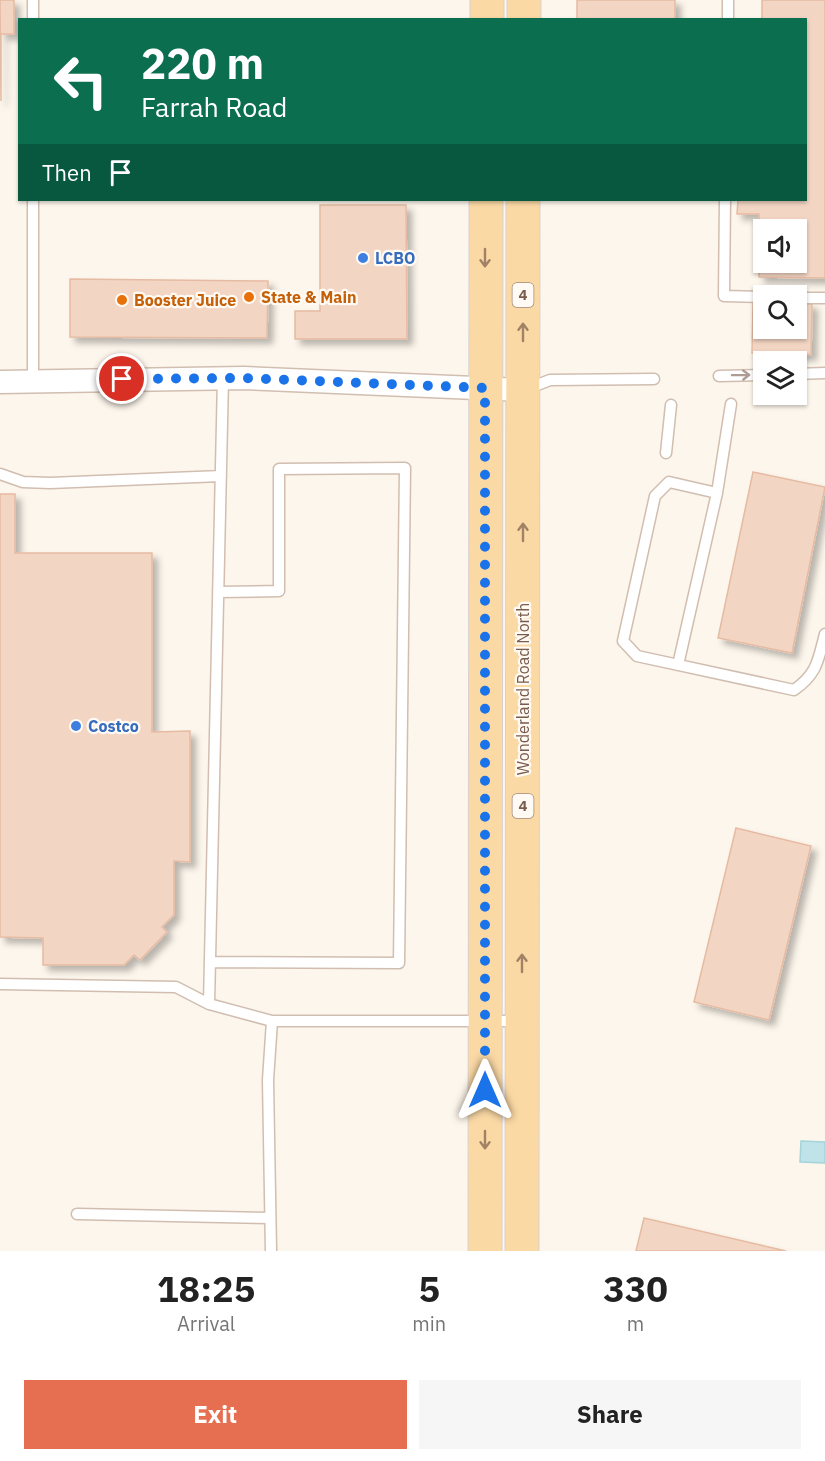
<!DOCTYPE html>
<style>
:root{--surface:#fff;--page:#f6f6f6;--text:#222;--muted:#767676;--accent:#e76f51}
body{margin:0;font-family:"IBM Plex Sans",sans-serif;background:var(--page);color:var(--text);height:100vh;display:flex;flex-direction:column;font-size:22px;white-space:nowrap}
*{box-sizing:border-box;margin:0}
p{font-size:20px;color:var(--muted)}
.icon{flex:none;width:33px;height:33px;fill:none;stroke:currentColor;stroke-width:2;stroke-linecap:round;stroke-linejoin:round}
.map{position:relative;height:1251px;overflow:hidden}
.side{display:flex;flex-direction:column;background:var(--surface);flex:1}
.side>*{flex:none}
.guide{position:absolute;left:18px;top:18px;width:789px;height:183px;border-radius:0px;box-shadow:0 2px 4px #0004;background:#0b6e4f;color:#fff;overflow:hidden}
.buttons{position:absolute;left:753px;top:219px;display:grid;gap:12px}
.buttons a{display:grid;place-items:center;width:54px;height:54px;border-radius:0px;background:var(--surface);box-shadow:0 2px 4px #0004;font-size:30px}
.pin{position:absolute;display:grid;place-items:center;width:51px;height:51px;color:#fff;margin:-26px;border:3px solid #fff;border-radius:50%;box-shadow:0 2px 6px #0007}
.me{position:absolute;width:66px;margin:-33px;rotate:0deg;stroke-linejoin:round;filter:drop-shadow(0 0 4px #0008)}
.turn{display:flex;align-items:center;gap:21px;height:126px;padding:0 24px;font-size:27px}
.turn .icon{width:78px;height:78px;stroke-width:2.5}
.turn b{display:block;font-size:42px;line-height:51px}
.then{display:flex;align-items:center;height:57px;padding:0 24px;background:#0003;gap:12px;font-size:22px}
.eta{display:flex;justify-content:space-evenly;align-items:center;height:102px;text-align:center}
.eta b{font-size:36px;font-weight:700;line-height:42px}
.primary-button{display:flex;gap:12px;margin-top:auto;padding:12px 24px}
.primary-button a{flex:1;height:69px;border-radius:0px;background:var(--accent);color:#fff;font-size:24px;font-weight:700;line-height:69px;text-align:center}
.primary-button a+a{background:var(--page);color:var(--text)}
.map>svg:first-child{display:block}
.water{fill:#bfe3e8;stroke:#a5d3da;stroke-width:1.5}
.building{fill:#f3d5c3;stroke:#e6bba3;stroke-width:1.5;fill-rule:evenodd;filter:url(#shadow)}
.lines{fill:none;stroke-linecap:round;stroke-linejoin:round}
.service-casing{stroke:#d1beb0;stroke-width:13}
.minor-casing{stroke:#d1beb0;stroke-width:25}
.primary-casing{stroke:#dad1cd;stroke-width:35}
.service{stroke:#fff;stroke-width:10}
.minor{stroke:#fff;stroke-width:22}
.primary{stroke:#fbd9a5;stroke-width:33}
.oneway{stroke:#a18267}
.oneway2{stroke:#af9d94}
.route{stroke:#1a73e8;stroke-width:10;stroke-dasharray:0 18}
.shop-dot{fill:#3f7fe0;stroke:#fffaf3;stroke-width:2}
.food-dot{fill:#e8710a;stroke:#fffaf3;stroke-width:2}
.labels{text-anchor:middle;stroke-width:4.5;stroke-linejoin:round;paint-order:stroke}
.shield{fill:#fffaf3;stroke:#a28b7f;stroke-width:1.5}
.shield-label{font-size:15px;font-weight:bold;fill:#7a5c4d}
.shop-label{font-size:16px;font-weight:bold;fill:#366cbe;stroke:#fffaf3;text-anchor:start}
.food-label{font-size:16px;font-weight:bold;fill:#c56008;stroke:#fffaf3;text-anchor:start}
.street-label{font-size:16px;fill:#7a5c4d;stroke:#fffaf3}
</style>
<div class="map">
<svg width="825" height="1251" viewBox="0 0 825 1251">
<defs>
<filter id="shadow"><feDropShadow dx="5.5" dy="5.5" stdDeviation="3" flood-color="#0004"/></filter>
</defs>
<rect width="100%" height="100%" fill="#fdf6ec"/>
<path class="water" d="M 801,1141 L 825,1142 L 825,1163 L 800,1162 Z"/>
<path class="building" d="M 0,0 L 14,0 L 14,34 L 1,34 L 1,101 Z
M 577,0 L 675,0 L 675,20 L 577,20 Z
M 762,0 L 825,0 L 825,278 L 759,277 L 759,214 L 737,214 L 738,200 L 806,200 L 806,20 L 762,20 ZM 764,230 L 796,230 L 796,262 L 764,262 Z
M 320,205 L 406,205 L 407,339 L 295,339 L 295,311 L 320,311 Z
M 70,279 L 268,281 L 267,338 L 70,337 Z
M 753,303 L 764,303 L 764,328 L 796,328 L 796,303 L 812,304 L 811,355 L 752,353 Z
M 753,472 L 825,487 L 792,653 L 718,638 Z
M 0,494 L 15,494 L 15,553 L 152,553 L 152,732 L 190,731 L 190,862 L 174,861 L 174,915 L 162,927 L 167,932 L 140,960 L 134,955 L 124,965 L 43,965 L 43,938 L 0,937 Z
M 736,828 L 811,846 L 769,1020 L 694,1002 Z
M 644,1218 L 786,1251 L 636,1251 Z"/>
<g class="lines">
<defs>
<path id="service" d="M 33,20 L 33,0
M 728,20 L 728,0
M 725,200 L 724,296 L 764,297
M 796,298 L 825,298
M 796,374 L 825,373
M 719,376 L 764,375
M 33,381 L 33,200
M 527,389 L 550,380 L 654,379
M 666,453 L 671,405
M 0,474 L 23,482 L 50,483 L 221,476
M 717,493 L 731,404
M 678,665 L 717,493 L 669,482 L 655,496 L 623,641 L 637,656 L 794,690 C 817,674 818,661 825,634
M 210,962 L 399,963 L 405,468 L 279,469 L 279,591 L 218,592
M 0,984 L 176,987 L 209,1004 L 272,1021 L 519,1021
M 209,1004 L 223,378
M 77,1214 L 270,1218
M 271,1251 L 268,1080 L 272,1021"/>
<path id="minor" d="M 0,382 L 244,378 L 523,390"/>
<path id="primary" d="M 487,20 L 487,0
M 524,20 L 524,0
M 485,1251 L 486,200
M 522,1251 L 523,200"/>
</defs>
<use href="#service" class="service-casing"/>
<use href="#minor" class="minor-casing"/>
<use href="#primary" class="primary-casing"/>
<use href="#service" class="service"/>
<use href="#minor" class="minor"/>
<use href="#primary" class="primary"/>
</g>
<defs><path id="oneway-shaft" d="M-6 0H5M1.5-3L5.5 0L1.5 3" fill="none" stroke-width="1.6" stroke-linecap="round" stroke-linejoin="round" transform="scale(1.5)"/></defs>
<g class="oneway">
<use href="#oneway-shaft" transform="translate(485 258) rotate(90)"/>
<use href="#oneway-shaft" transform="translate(523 332) rotate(-90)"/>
<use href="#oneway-shaft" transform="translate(523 532) rotate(-90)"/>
<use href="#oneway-shaft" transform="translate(522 963) rotate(-90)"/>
<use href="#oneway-shaft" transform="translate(485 1140) rotate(90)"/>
</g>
<use class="oneway2" href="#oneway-shaft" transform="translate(741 375) rotate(-1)"/>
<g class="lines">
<path class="route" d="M 122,379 L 244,378 L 485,388 L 485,1090"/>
</g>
<g class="shop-dot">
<circle cx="363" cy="258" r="6"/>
<circle cx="76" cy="726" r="6"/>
</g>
<g class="food-dot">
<circle cx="249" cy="297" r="6"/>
<circle cx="122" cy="300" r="6"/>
</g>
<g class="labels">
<g class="shield">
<rect x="512.5" y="283" width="21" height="24" rx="4.5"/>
<rect x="512.5" y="794" width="21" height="24" rx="4.5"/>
</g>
<g class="shield-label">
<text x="523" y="300">4</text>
<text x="523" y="811">4</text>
</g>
<g class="shop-label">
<text x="375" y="264">LCBO</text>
<text x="88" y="732">Costco</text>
</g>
<g class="food-label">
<text x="261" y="303">State &amp; Main</text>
<text x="134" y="306">Booster Juice</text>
</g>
<g class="street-label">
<text transform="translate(523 689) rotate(-90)" y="6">Wonderland Road North</text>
</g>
</g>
</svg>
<div class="buttons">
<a><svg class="icon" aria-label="sound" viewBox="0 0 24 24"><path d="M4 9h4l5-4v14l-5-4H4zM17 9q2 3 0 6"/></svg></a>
<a><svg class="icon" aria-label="search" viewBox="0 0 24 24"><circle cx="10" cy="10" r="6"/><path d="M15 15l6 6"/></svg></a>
<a><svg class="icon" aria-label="layers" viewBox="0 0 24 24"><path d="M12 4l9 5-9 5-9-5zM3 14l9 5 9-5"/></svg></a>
</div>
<div class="pin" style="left:122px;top:379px;background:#d93025"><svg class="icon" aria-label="arrive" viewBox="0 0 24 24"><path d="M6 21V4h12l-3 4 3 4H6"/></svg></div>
<svg class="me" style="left:485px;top:1090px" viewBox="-20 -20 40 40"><path d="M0-17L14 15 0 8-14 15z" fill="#1a73e8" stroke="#fff" stroke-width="4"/></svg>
<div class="guide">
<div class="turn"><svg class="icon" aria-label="left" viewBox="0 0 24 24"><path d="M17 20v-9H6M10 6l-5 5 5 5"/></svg><div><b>220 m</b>Farrah Road</div></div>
<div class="then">Then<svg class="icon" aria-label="arrive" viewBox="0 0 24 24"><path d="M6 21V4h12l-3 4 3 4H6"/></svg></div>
</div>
</div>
<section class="side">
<div class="eta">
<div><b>18:25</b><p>Arrival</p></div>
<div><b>5</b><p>min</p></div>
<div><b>330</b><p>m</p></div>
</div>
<div class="primary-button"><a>Exit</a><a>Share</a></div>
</section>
